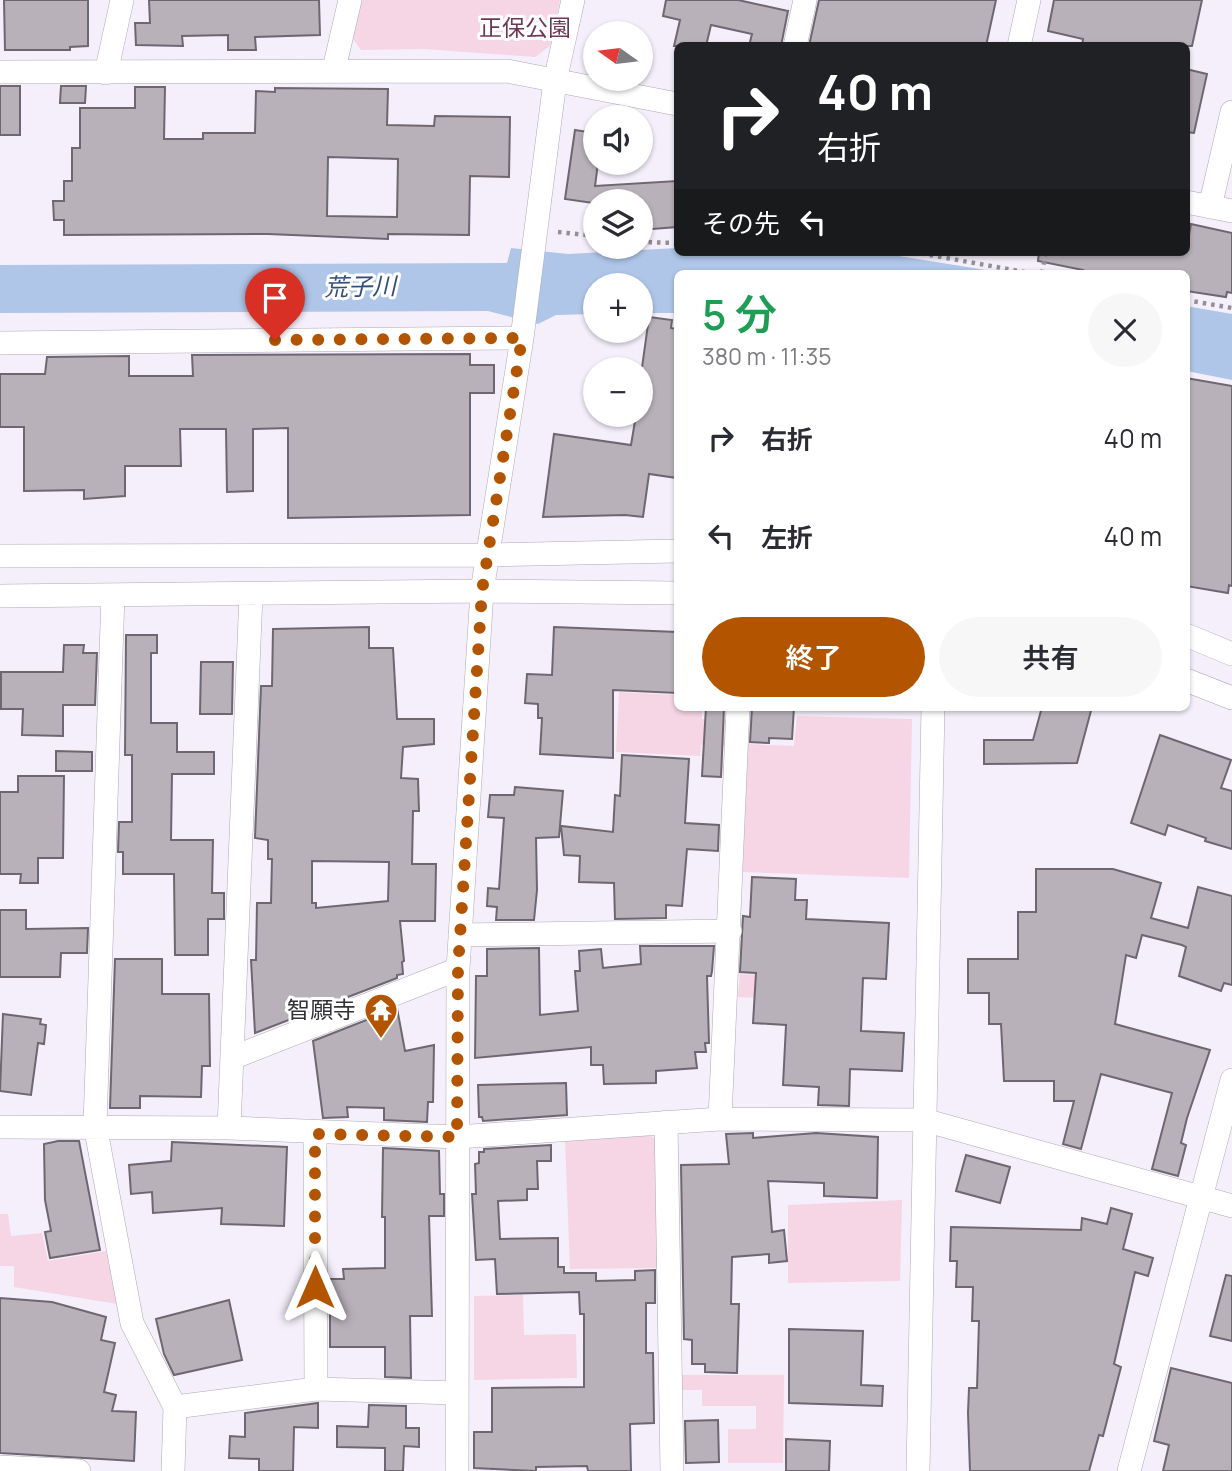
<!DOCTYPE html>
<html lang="ja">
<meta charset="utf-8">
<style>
:root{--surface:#fff;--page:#f7f7f7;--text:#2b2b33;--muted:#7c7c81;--accent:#b35500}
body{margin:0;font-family:Manrope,"Noto Sans JP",sans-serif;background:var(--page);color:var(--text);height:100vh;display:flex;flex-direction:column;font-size:26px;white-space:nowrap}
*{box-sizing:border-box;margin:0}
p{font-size:23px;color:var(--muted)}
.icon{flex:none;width:38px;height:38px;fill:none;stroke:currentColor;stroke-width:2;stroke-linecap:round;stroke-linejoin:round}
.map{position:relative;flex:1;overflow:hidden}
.sheet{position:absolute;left:674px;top:270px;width:516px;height:441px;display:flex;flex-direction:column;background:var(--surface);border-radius:10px;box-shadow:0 2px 5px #0004}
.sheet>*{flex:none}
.top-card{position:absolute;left:674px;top:42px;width:516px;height:214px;border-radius:10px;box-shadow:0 2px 5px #0004;background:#202124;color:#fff;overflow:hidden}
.needle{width:46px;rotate:284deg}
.controls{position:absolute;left:583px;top:21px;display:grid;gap:14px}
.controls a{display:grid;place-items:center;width:70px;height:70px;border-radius:50%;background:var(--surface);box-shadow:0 2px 5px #0004;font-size:35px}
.pin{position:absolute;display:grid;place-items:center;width:60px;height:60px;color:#fff;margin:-72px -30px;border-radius:50% 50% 50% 0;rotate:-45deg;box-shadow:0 0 7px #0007}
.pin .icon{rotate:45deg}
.me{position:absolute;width:77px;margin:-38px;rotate:0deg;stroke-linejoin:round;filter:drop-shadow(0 0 5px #0008)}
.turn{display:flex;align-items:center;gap:24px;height:147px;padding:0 28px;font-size:32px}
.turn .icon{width:91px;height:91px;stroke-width:2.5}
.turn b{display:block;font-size:49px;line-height:60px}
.then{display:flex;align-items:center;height:66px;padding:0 28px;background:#0003;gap:14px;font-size:26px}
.round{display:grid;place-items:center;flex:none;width:74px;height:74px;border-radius:37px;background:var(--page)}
.overview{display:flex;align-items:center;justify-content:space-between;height:119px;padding:0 28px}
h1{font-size:42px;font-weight:600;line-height:52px;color:#1e9e55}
.action{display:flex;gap:14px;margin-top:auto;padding:14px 28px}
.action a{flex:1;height:80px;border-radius:42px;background:var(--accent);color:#fff;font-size:28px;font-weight:600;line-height:80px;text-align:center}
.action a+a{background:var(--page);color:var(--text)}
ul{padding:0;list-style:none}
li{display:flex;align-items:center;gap:21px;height:98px;padding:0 28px}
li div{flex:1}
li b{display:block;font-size:26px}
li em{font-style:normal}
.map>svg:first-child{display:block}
.green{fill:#f6d5e5}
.water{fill:#afc6e9}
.building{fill:#b9b1ba;stroke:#6f676f;stroke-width:2;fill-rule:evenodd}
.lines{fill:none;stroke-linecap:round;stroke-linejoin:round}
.minor-casing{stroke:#ada9b4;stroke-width:24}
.path{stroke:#928f97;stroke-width:4.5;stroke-dasharray:3.5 5;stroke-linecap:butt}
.minor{stroke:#fff;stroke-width:23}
.route{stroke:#b35500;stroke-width:12;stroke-dasharray:0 21.6}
.labels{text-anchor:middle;stroke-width:6;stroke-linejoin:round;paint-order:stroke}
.park-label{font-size:23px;fill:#6d3857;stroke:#fff}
.poi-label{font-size:23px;fill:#333236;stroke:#fff;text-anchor:end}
.water-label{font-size:24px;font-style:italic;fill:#314e7c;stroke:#fff}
</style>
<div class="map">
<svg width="1232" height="1471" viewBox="0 0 1232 1471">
<rect width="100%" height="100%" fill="#f4effb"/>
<path class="green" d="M 359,0 L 560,0 L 550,46 L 535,57 L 424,49 L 361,50 L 351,36 Z
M 619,692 L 677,695 L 677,707 L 702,707 L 702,719 L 726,720 L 725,746 L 701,745 L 700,756 L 616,752 Z
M 797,716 L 912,719 L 909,878 L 743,872 L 747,744 L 794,746 Z
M 740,974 L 823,978 L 822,1001 L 738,997 Z
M 648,1134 L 657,1140 L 658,1268 L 570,1269 L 565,1139 Z
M 902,1200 L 900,1281 L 788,1283 L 788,1205 Z
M 0,1214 L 8,1214 L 11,1236 L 42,1233 L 48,1261 L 106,1251 L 117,1304 L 14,1287 L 14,1266 L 0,1266 Z
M 523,1295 L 524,1335 L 576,1334 L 577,1378 L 474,1380 L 474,1296 Z
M 681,1375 L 784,1375 L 783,1463 L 728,1463 L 728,1429 L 756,1429 L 756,1406 L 702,1406 L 702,1390 L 681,1390 Z"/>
<path class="water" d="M 511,248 L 568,254 L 677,248 L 677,252 L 874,252 L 1004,273 L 677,273 L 677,313 L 641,313 L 640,285 L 595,285 L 595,314 L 556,315 L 538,324 L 488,311 L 0,313 L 0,265 L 507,263 Z
M 1186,306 L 1232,314 L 1232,380 L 1187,371 Z"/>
<path class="building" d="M 4,0 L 88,0 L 88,46 L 70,47 L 70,50 L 5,50 Z
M 149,0 L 319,0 L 320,35 L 255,37 L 256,50 L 228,50 L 228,35 L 182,36 L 183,46 L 136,45 L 135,23 L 150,23 Z
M 666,0 L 738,0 L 788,11 L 781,46 L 749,46 L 752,34 L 711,25 L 706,46 L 674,46 L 680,20 L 663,16 Z
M 819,0 L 996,0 L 986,46 L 809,46 Z
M 1054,0 L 1202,0 L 1192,46 L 1082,46 L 1083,39 L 1048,31 Z
M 1186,69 L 1207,74 L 1194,133 L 1186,132 Z
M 0,86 L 20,86 L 20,135 L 0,135 Z
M 61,86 L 86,86 L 85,103 L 60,103 Z
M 135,87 L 165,87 L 164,139 L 203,139 L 203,133 L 255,133 L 256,91 L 275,92 L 275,88 L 388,89 L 387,125 L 434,126 L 435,116 L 510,117 L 509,177 L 470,176 L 469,235 L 388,234 L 388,239 L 268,234 L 64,235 L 64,220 L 54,220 L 53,201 L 64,201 L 64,181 L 72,181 L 72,148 L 80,148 L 80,108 L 135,108 ZM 328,157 L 398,159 L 397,217 L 327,216 Z
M 575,130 L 595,133 L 595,163 L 598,163 L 595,186 L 677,181 L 677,227 L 640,230 L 640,201 L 593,203 L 565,199 Z
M 1191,224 L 1232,233 L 1232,293 L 1227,292 L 1226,297 L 1186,291 L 1186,273 L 1082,273 L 1083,270 L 1038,261 L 1039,252 L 1186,252 Z
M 649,317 L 672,320 L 671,328 L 677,329 L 677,478 L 649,474 L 643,517 L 625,515 L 543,517 L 554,434 L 631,445 L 636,415 L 640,415 L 640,382 Z
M 470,354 L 470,365 L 494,365 L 494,393 L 470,393 L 470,515 L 288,518 L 288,428 L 253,429 L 253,491 L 227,492 L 226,429 L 180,429 L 181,466 L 125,466 L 125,496 L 84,499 L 84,490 L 24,491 L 24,427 L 0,427 L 0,374 L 45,374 L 47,357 L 129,356 L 129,376 L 193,376 L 192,355 Z
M 1186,378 L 1232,386 L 1232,586 L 1229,585 L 1228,593 L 1186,586 Z
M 369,627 L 369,648 L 393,648 L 397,719 L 434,719 L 434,744 L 403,747 L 401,778 L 418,779 L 419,811 L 413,811 L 412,864 L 436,864 L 435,921 L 400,921 L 404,961 L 402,962 L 403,974 L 397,975 L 397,978 L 255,1033 L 251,960 L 256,960 L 257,903 L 271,903 L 272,859 L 268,859 L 268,840 L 255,838 L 261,686 L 272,686 L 273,629 ZM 312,861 L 389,862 L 388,901 L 316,908 L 316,903 L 312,903 Z
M 554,627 L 677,632 L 677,693 L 613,690 L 613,758 L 540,754 L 542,718 L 538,718 L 538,704 L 525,703 L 527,674 L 552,675 Z
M 126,635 L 157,635 L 157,653 L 151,653 L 151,723 L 177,723 L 177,752 L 214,752 L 214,774 L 172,774 L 171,840 L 213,840 L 212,893 L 224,893 L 224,919 L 208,919 L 208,955 L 175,955 L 174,874 L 123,874 L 123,852 L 118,852 L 119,822 L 132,822 L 132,755 L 125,755 Z
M 64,645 L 84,645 L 83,653 L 97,653 L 95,705 L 63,705 L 63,736 L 22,735 L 23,709 L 1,709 L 1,672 L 63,672 Z
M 201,662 L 233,662 L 232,714 L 200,714 Z
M 706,707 L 724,707 L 721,777 L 702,776 Z
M 752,707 L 794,707 L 792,739 L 769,738 L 769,743 L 750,742 Z
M 1042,707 L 1092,707 L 1077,763 L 984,764 L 984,740 L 1033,740 Z
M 1160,735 L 1231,760 L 1221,788 L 1232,791 L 1232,849 L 1205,841 L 1206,838 L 1168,825 L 1165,835 L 1131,823 Z
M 56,751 L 92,752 L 92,771 L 56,771 Z
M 622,755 L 689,759 L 685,823 L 719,825 L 718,851 L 687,849 L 682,906 L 666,905 L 666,918 L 615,919 L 614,883 L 579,882 L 580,856 L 564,855 L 561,826 L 613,832 L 615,795 L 620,796 Z
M 18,776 L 64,776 L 63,858 L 38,858 L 38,883 L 20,883 L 21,874 L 0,874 L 0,792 L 18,792 Z
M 515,787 L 563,791 L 559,837 L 536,838 L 537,890 L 534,920 L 496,920 L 497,907 L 487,906 L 488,888 L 499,889 L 504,818 L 488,817 L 490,795 L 514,795 Z
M 1036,869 L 1113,869 L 1161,883 L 1151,918 L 1188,928 L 1198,887 L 1232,896 L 1232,985 L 1224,983 L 1221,991 L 1179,976 L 1186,947 L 1182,945 L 1142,935 L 1136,958 L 1126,955 L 1115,1024 L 1210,1050 L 1187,1118 L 1181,1143 L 1186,1145 L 1178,1176 L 1152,1169 L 1172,1093 L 1101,1074 L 1081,1149 L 1063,1144 L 1074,1101 L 1054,1101 L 1054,1081 L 1004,1081 L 1001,1024 L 989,1024 L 989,993 L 968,993 L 968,959 L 1018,959 L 1018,912 L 1036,912 Z
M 752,877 L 796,879 L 795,900 L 807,900 L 806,919 L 889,923 L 886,979 L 863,978 L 861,1031 L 904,1033 L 902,1071 L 850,1069 L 849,1106 L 818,1105 L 819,1087 L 783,1085 L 786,1025 L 753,1023 L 756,973 L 740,972 L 743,916 L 750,917 Z
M 0,910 L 26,910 L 26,929 L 88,928 L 87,953 L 61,953 L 60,977 L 0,977 Z
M 640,946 L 714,946 L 712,971 L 711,976 L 707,976 L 709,1043 L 705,1043 L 706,1052 L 695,1052 L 697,1068 L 656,1071 L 656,1083 L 604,1084 L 603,1065 L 591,1065 L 591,1047 L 475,1058 L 476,976 L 487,976 L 487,949 L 539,948 L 540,1015 L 578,1011 L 575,971 L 580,971 L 579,951 L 601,949 L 603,968 L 641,964 Z
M 115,959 L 162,959 L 162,994 L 209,994 L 210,1066 L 202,1066 L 201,1097 L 140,1096 L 140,1108 L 110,1108 Z
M 397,1008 L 405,1051 L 434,1045 L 433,1102 L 428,1102 L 427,1122 L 384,1120 L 384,1108 L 347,1107 L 348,1117 L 323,1118 L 313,1041 Z
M 3,1014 L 41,1019 L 40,1024 L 46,1025 L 44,1044 L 38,1043 L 31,1095 L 0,1091 Z
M 566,1083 L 567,1115 L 483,1121 L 482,1117 L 479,1117 L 478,1085 Z
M 753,1133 L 753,1138 L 816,1133 L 878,1137 L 877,1198 L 824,1196 L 824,1183 L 768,1181 L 772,1232 L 784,1230 L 787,1261 L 769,1263 L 769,1254 L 732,1257 L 731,1304 L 739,1304 L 737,1373 L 705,1372 L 705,1364 L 692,1364 L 692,1340 L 684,1339 L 681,1165 L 729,1164 L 726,1134 Z
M 58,1141 L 79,1141 L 100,1250 L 50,1258 L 45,1232 L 51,1231 L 45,1200 L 44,1144 Z
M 172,1142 L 287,1147 L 284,1226 L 221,1224 L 222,1208 L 153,1213 L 152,1192 L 131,1194 L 129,1165 L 171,1161 Z
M 551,1145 L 551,1161 L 537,1161 L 538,1189 L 527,1189 L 527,1200 L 498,1201 L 500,1239 L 558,1238 L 558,1267 L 564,1267 L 564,1273 L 596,1273 L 596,1281 L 635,1280 L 635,1271 L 655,1270 L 655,1303 L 646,1303 L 646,1353 L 653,1353 L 654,1423 L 630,1424 L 631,1471 L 588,1471 L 587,1466 L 536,1467 L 536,1471 L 474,1468 L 474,1432 L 492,1432 L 492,1388 L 584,1387 L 584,1314 L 580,1314 L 579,1292 L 497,1294 L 495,1259 L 476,1260 L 472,1194 L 476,1194 L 475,1164 L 479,1163 L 479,1152 L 484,1152 L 484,1149 Z
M 383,1148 L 439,1151 L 440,1194 L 444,1194 L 444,1216 L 429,1216 L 432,1316 L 410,1316 L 411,1378 L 385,1377 L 385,1347 L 330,1347 L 330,1279 L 344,1279 L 343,1269 L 385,1268 L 385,1217 L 382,1217 Z
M 966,1155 L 1010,1167 L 1000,1203 L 956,1191 Z
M 1111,1208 L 1132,1214 L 1123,1249 L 1153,1258 L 1148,1276 L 1135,1272 L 1114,1364 L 1121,1367 L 1103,1436 L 1099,1435 L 1089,1471 L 970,1471 L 968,1413 L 969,1388 L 977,1388 L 979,1321 L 972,1321 L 973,1287 L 956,1287 L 957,1261 L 950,1261 L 951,1227 L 1081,1230 L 1082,1218 L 1107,1224 Z
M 1226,1275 L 1232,1276 L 1232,1341 L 1210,1336 Z
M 0,1298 L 52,1302 L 106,1317 L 101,1340 L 115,1343 L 104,1392 L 116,1395 L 112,1411 L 136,1412 L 134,1461 L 0,1453 Z
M 229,1300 L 242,1360 L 174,1375 L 164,1354 L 156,1319 Z
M 789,1329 L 863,1331 L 861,1385 L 883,1386 L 882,1406 L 789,1403 Z
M 1171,1368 L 1232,1383 L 1232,1471 L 1163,1471 L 1169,1445 L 1154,1441 Z
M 318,1403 L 318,1428 L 294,1427 L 293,1471 L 259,1471 L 259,1459 L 229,1458 L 230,1436 L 245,1437 L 245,1413 Z
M 369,1405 L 406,1406 L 406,1428 L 419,1428 L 419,1447 L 404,1446 L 403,1471 L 385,1471 L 385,1448 L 337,1447 L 337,1426 L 368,1427 Z
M 718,1420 L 719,1462 L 686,1463 L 685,1421 Z
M 786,1439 L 830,1441 L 829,1471 L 786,1471 Z"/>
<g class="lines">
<defs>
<path id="minor" d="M 795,46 L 805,0
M 1019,46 L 1029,0
M 334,69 L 350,0
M 0,72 L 507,71 L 677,104
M 106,73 L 122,0
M 1186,202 L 1232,211
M 1210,207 L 1232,112
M 0,343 L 522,338
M 0,556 L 489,555 L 677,551
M 113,595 L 95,1125 L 132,1323 L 175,1407
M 0,596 L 482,591 L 677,593
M 1186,635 L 1232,654
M 1186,680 L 1232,698
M 460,935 L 730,931
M 232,1058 L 458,969
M 720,1119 L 738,707
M 666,1122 L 672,1471
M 0,1127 L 229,1128 L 457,1137 L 720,1119 L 924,1120 L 1232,1206
M 229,1128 L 251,594
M 315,1134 L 316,1389
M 0,1467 L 79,1471
M 173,1471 L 175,1407 L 316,1389 L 457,1393
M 457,1471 L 458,969 L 482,591 L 522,338 L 555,81 L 573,0
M 918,1471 L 933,707
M 1129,1471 L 1232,1080"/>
</defs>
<use href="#minor" class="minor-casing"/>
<path class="path" d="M 558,232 L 595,236
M 640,242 L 677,243
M 913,252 L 1030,273
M 1042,273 L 1046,252
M 1186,300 L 1232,308"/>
<use href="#minor" class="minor"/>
</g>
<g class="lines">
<path class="route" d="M 275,340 L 522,338 L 482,591 L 458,968 L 457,1137 L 315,1134 L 315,1287"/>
</g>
<defs>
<symbol id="temple-pin" viewBox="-11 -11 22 30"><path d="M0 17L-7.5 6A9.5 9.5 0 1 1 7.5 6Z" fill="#b35500" stroke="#fff"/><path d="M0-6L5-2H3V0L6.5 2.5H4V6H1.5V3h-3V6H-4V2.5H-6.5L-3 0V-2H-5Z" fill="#fff"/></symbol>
</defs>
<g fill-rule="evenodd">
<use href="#temple-pin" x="362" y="991" width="38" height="52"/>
</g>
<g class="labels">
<g class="park-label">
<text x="525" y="36">正保公園</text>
</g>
<g class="poi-label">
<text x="356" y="1018">智願寺</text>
</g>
<g class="water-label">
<text transform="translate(360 287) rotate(-1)" y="8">荒子川</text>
</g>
</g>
</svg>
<div class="controls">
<a><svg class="needle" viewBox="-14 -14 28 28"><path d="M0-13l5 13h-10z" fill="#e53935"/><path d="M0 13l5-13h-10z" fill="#7c7c81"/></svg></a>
<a><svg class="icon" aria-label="sound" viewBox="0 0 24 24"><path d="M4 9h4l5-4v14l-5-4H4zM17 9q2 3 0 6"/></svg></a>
<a><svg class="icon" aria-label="layers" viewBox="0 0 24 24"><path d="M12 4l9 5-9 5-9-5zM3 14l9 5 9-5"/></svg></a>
<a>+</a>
<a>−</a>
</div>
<div class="pin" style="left:275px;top:340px;background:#d93025"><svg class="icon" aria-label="arrive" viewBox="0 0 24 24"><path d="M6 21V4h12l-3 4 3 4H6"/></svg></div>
<svg class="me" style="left:315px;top:1287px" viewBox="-20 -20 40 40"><path d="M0-17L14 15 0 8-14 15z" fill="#b35500" stroke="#fff" stroke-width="4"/></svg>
<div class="top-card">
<div class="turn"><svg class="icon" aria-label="right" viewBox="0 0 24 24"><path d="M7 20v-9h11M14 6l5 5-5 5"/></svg><div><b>40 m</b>右折</div></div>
<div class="then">その先<svg class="icon" aria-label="left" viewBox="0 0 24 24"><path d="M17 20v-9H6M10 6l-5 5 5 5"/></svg></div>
</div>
<section class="sheet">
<div class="overview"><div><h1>5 分</h1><p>380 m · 11:35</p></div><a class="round"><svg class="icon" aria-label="close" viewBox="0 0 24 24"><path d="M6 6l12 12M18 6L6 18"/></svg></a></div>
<ul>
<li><svg class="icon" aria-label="right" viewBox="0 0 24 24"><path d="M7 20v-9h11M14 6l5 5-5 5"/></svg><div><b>右折</b></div><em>40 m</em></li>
<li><svg class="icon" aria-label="left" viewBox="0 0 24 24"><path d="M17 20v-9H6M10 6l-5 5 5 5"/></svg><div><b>左折</b></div><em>40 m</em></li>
</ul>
<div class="action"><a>終了</a><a>共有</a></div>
</section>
</div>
